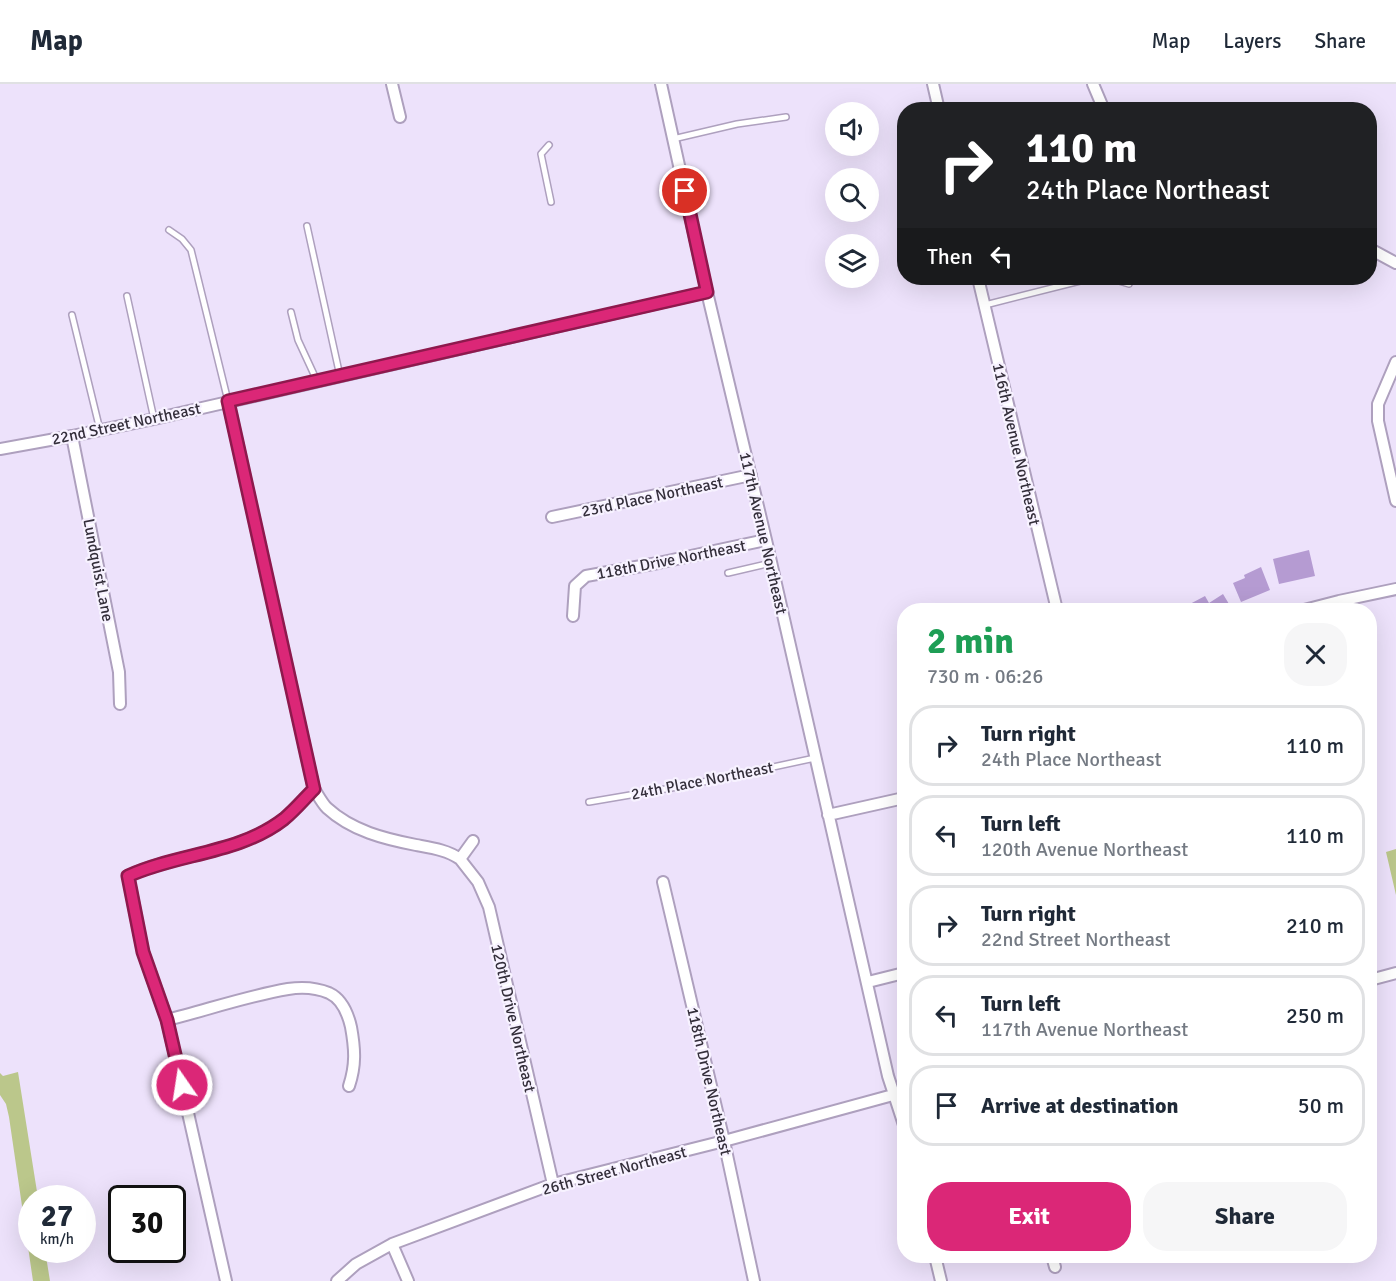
<!DOCTYPE html>
<meta charset="utf-8">
<style>
:root{--surface:#fff;--page:#f6f6f7;--text:#1f2937;--muted:#747a83;--line:#e0e1e3;--accent:#db2777}
body{margin:0;font-family:Signika,sans-serif;background:var(--page);color:var(--text);height:100vh;display:flex;flex-direction:column;font-size:22px;white-space:nowrap}
*{box-sizing:border-box;margin:0}
p{font-size:20px;color:var(--muted)}
.icon{flex:none;width:33px;height:33px;fill:none;stroke:currentColor;stroke-width:2;stroke-linecap:round;stroke-linejoin:round}
.map{position:relative;flex:1;overflow:hidden}
.panel{position:absolute;left:897px;top:519px;width:480px;height:660px;display:flex;flex-direction:column;background:var(--surface);border-radius:24px;box-shadow:0 6px 24px #0002}
.panel>*{flex:none}
.hud{position:absolute;left:897px;top:18px;width:480px;height:183px;border-radius:24px;box-shadow:0 6px 24px #0002;background:#202124;color:#fff;overflow:hidden}
.tools{position:absolute;left:825px;top:18px;display:grid;gap:12px}
.tools a{display:grid;place-items:center;width:54px;height:54px;border-radius:50%;background:var(--surface);box-shadow:0 6px 24px #0002;font-size:30px}
.speed{position:absolute;left:18px;top:1101px;display:flex;gap:12px;font-size:30px;font-weight:700;text-align:center}
.speed>*{display:grid;place-content:center;width:78px;height:78px;border-radius:50%;background:var(--surface);box-shadow:0 6px 24px #0002;line-height:1}
.speed small{font-size:15px;font-weight:400}
.speed .limit{border:3px solid #111;border-radius:9px;background:#fff;color:#111}
.pin{position:absolute;display:grid;place-items:center;width:51px;height:51px;color:#fff;margin:-26px;border:3px solid #fff;border-radius:50%;box-shadow:0 2px 6px #0007}
.me{position:absolute;width:66px;margin:-33px;rotate:347deg;stroke-linejoin:round;filter:drop-shadow(0 0 4px #0008)}
.turn{display:flex;align-items:center;gap:21px;height:126px;padding:0 30px;font-size:27px}
.turn .icon{width:78px;height:78px;stroke-width:2.5}
.turn b{display:block;font-size:42px;line-height:51px}
.then{display:flex;align-items:center;height:57px;padding:0 30px;background:#0003;gap:12px;font-size:22px}
.round{display:grid;place-items:center;flex:none;width:63px;height:63px;border-radius:24px;background:var(--page)}
.overview{display:flex;align-items:center;justify-content:space-between;height:102px;padding:0 30px}
h1{font-size:36px;font-weight:800;line-height:45px;color:#1e9e55}
.primary-button{display:flex;gap:12px;margin-top:auto;padding:12px 30px}
.primary-button a{flex:1;height:69px;border-radius:24px;background:var(--accent);color:#fff;font-size:24px;font-weight:800;line-height:69px;text-align:center}
.primary-button a+a{background:var(--page);color:var(--text)}
ul{padding:0;list-style:none}
li{display:flex;align-items:center;gap:18px;height:81px;margin:0 12px 9px;padding:0 18px;border:3px solid var(--line);border-radius:24px}
li div{flex:1}
li b{display:block;font-size:22px}
li em{font-style:normal}
header{display:flex;align-items:center;gap:36px;box-sizing:border-box;height:84px;padding:0 30px;background:var(--surface);border-bottom:2px solid var(--line)}
header strong{font-size:28px}
nav{display:flex;gap:33px;margin-inline-start:auto;font-size:21px}
.map>svg:first-child{display:block}
.green{fill:#bbc78b}
.building{fill:#b59bd2}
.lines{fill:none;stroke-linecap:round;stroke-linejoin:round}
.lane-casing{stroke:#aea0be;stroke-width:8}
.street-casing{stroke:#aea0be;stroke-width:14}
.lane{stroke:#fff;stroke-width:5}
.street{stroke:#fff;stroke-width:10}
.route-casing{stroke:#8e194d;stroke-width:15}
.route{stroke:#db2777;stroke-width:10}
.labels{text-anchor:middle;stroke-width:4.5;stroke-linejoin:round;paint-order:stroke}
.street-label{font-size:16px;fill:#342f3b;stroke:#f7f2ff}
</style>
<header>
<strong>Map</strong>
<nav><a>Map</a><a>Layers</a><a>Share</a></nav>
</header>
<div class="map">
<svg width="1396" height="1197" viewBox="0 0 1396 1197">
<rect width="100%" height="100%" fill="#ede2fb"/>
<path class="green" d="M 1396,765 L 1396,811 L 1386,768 Z
M 18,988 L 38,1114 L 32,1114 L 32,1166 L 45,1166 L 50,1197 L 33,1197 L 9,1033 L 6,1020 L 0,1011 L 0,989 L 3,992 Z"/>
<path class="building" d="M 1309,466 L 1315,492 L 1279,500 L 1273,475 Z
M 1261,483 L 1270,506 L 1241,518 L 1233,499 L 1245,494 L 1244,491 Z
M 1223,510 L 1232,525 L 1230,526 L 1191,526 L 1188,521 L 1205,512 L 1209,519 Z"/>
<g class="lines">
<defs>
<path id="lane" d="M 673,55 L 737,40 L 786,33
M 549,61 L 541,70 L 551,118
M 307,142 L 340,292
M 169,146 L 182,155 L 191,166 L 228,317
M 1109,194 L 1129,200
M 127,212 L 154,335
M 985,221 L 1084,196 L 1102,194
M 291,228 L 298,256 L 317,297
M 72,231 L 100,346
M 728,489 L 771,479
M 589,718 L 689,701 L 815,674"/>
<path id="street" d="M 392,0 L 400,33
M 661,0 L 707,208 L 766,456 L 888,992 L 904,1041
M 933,0 L 939,26
M 1093,0 L 1104,26
M 1370,165 L 1396,179
M 978,194 L 1057,526
M 1396,278 L 1378,320 L 1378,337 L 1396,417
M 228,317 L 314,705
M 72,352 L 119,588 L 120,620
M 0,365 L 72,352 L 154,335 L 707,208
M 552,433 L 751,391
M 1304,526 L 1339,517 L 1396,505
M 573,532 L 575,502 L 586,492 L 658,479 L 766,456
M 828,731 L 904,714
M 460,775 L 478,798 L 489,823 L 553,1100
M 663,798 L 724,1057 L 754,1197
M 1370,896 L 1396,889
M 868,898 L 904,889
M 167,936 C 207,926 247,912 288,905 C 301,903 317,904 329,909 C 342,915 348,930 351,943 C 355,965 356,981 349,1002
M 392,1160 L 408,1197
M 935,1172 L 941,1197
M 1052,1172 L 1055,1183
M 226,1197 L 167,936 L 143,868 L 128,792 C 178,769 239,770 284,735 C 295,726 304,715 314,705 C 318,711 322,719 327,724 C 352,747 385,755 416,761 C 432,764 447,766 460,775 L 473,757
M 337,1197 L 356,1180 L 392,1160 L 553,1100 L 724,1057 L 904,1008"/>
</defs>
<use href="#lane" class="lane-casing"/>
<use href="#street" class="street-casing"/>
<use href="#lane" class="lane"/>
<use href="#street" class="street"/>
</g>
<g class="lines">
<defs>
<path id="route" d="M 182,1001 L 167,936 L 143,868 L 128,792 C 178,769 239,770 284,735 C 295,726 304,715 314,705 L 228,317 L 707,208 L 685,107"/>
</defs>
<use href="#route" class="route-casing"/>
<use href="#route" class="route"/>
</g>
<g class="labels">
<g class="street-label">
<text transform="translate(126 339) rotate(-12)" y="6">22nd Street Northeast</text>
<text transform="translate(1017 360) rotate(77)" y="6">116th Avenue Northeast</text>
<text transform="translate(652 412) rotate(-12)" y="6">23rd Place Northeast</text>
<text transform="translate(764 449) rotate(77)" y="6">117th Avenue Northeast</text>
<text transform="translate(671 475) rotate(-11)" y="6">118th Drive Northeast</text>
<text transform="translate(99 486) rotate(79)" y="6">Lundquist Lane</text>
<text transform="translate(702 696) rotate(-11)" y="6">24th Place Northeast</text>
<text transform="translate(514 934) rotate(77)" y="6">120th Drive Northeast</text>
<text transform="translate(710 997) rotate(77)" y="6">118th Drive Northeast</text>
<text transform="translate(614 1086) rotate(-15)" y="6">26th Street Northeast</text>
</g>
</g>
</svg>
<div class="tools">
<a><svg class="icon" aria-label="sound" viewBox="0 0 24 24"><path d="M4 9h4l5-4v14l-5-4H4zM17 9q2 3 0 6"/></svg></a>
<a><svg class="icon" aria-label="search" viewBox="0 0 24 24"><circle cx="10" cy="10" r="6"/><path d="M15 15l6 6"/></svg></a>
<a><svg class="icon" aria-label="layers" viewBox="0 0 24 24"><path d="M12 4l9 5-9 5-9-5zM3 14l9 5 9-5"/></svg></a>
</div>
<div class="speed"><div>27<small>km/h</small></div><div class="limit">30</div></div>
<div class="pin" style="left:685px;top:107px;background:#d93025"><svg class="icon" aria-label="arrive" viewBox="0 0 24 24"><path d="M6 21V4h12l-3 4 3 4H6"/></svg></div>
<svg class="me" style="left:182px;top:1001px" viewBox="-20 -20 40 40"><circle r="17" fill="#db2777" stroke="#fff" stroke-width="3"/><path d="M0-11L8 9 0 5-8 9z" fill="#fff"/></svg>
<div class="hud">
<div class="turn"><svg class="icon" aria-label="right" viewBox="0 0 24 24"><path d="M7 20v-9h11M14 6l5 5-5 5"/></svg><div><b>110 m</b>24th Place Northeast</div></div>
<div class="then">Then<svg class="icon" aria-label="left" viewBox="0 0 24 24"><path d="M17 20v-9H6M10 6l-5 5 5 5"/></svg></div>
</div>
<section class="panel">
<div class="overview"><div><h1>2 min</h1><p>730 m · 06:26</p></div><a class="round"><svg class="icon" aria-label="close" viewBox="0 0 24 24"><path d="M6 6l12 12M18 6L6 18"/></svg></a></div>
<ul>
<li><svg class="icon" aria-label="right" viewBox="0 0 24 24"><path d="M7 20v-9h11M14 6l5 5-5 5"/></svg><div><b>Turn right</b><p>24th Place Northeast</p></div><em>110 m</em></li>
<li><svg class="icon" aria-label="left" viewBox="0 0 24 24"><path d="M17 20v-9H6M10 6l-5 5 5 5"/></svg><div><b>Turn left</b><p>120th Avenue Northeast</p></div><em>110 m</em></li>
<li><svg class="icon" aria-label="right" viewBox="0 0 24 24"><path d="M7 20v-9h11M14 6l5 5-5 5"/></svg><div><b>Turn right</b><p>22nd Street Northeast</p></div><em>210 m</em></li>
<li><svg class="icon" aria-label="left" viewBox="0 0 24 24"><path d="M17 20v-9H6M10 6l-5 5 5 5"/></svg><div><b>Turn left</b><p>117th Avenue Northeast</p></div><em>250 m</em></li>
<li><svg class="icon" aria-label="arrive" viewBox="0 0 24 24"><path d="M6 21V4h12l-3 4 3 4H6"/></svg><div><b>Arrive at destination</b></div><em>50 m</em></li>
</ul>
<div class="primary-button"><a>Exit</a><a>Share</a></div>
</section>
</div>
